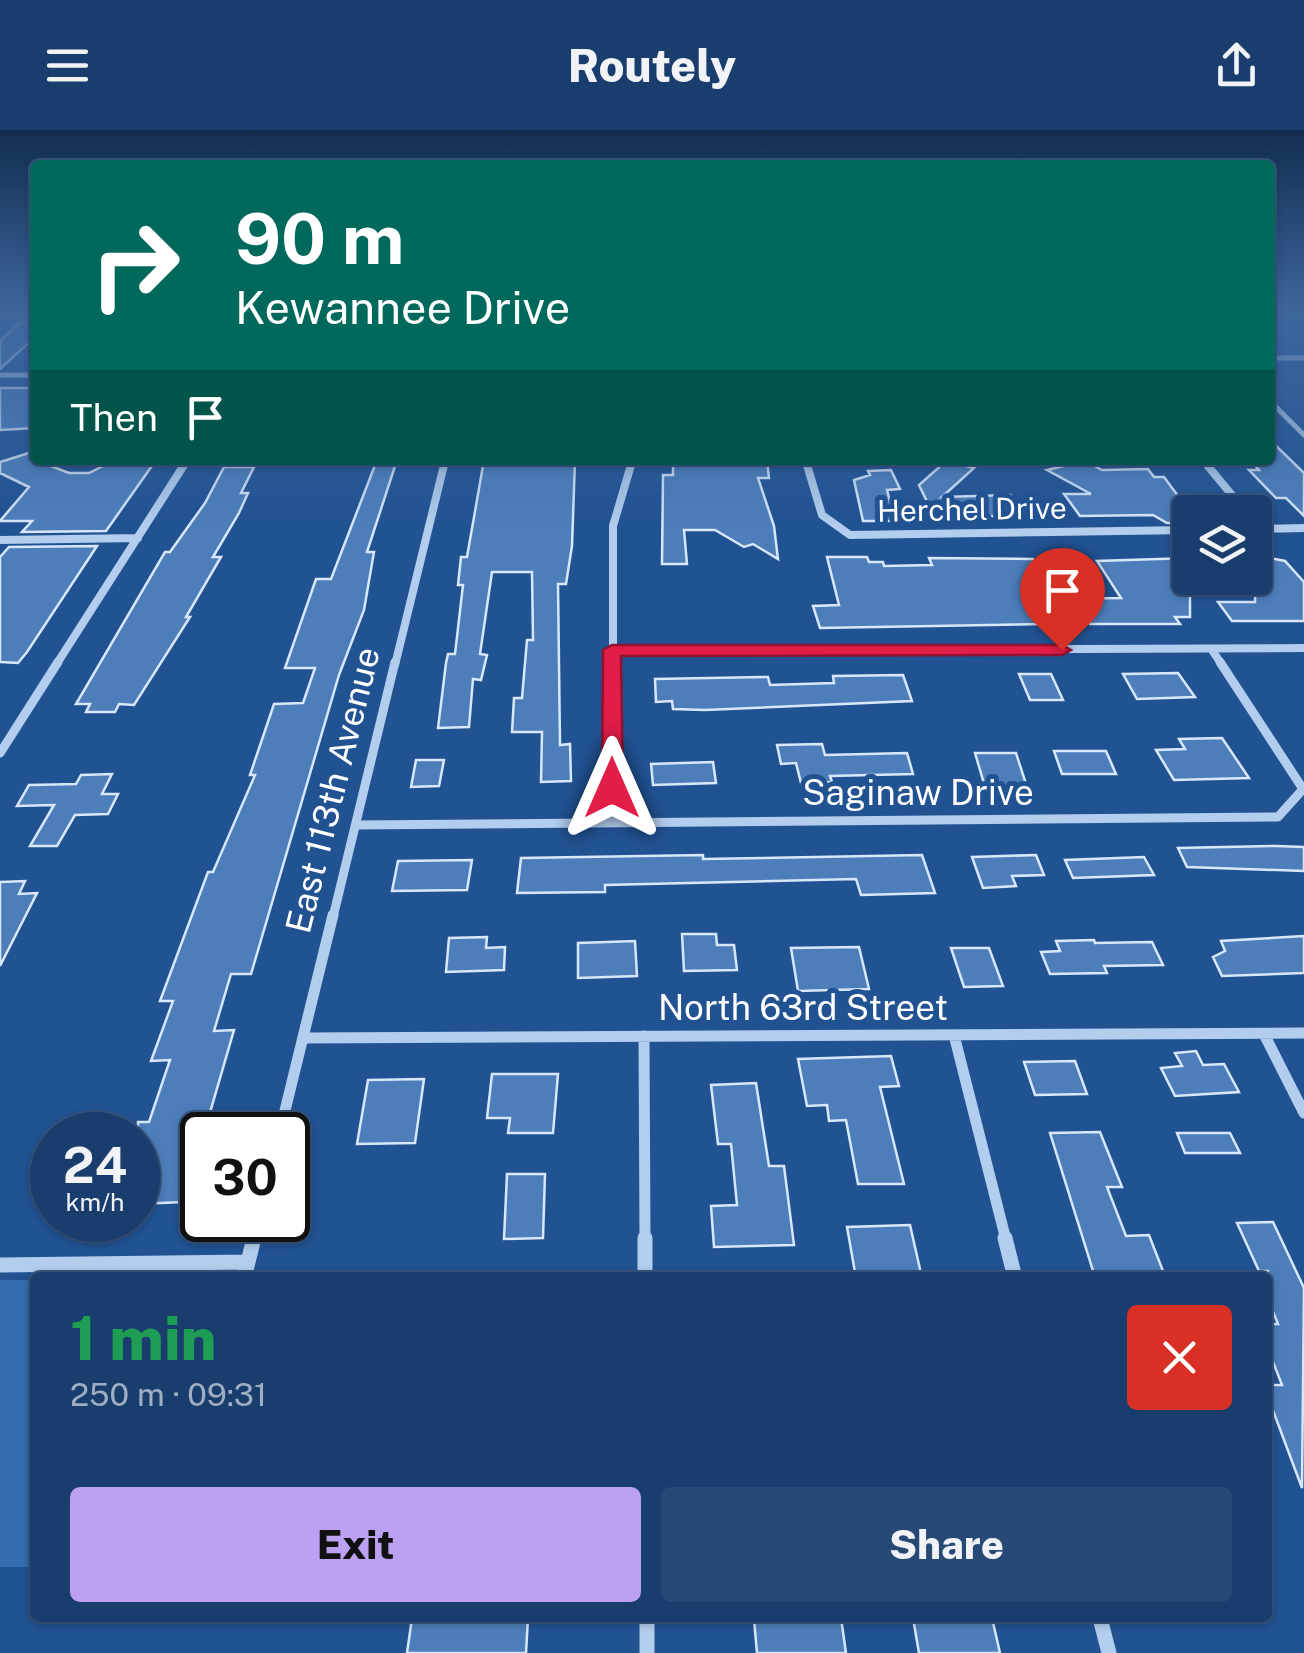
<!DOCTYPE html>
<meta charset="utf-8">
<style>
:root{--surface:#193e6e;--page:#264976;--text:#f1f3f6;--muted:#9faec2;--line:#375781;--accent:#bca0f2}
body{margin:0;font-family:"Public Sans",sans-serif;background:var(--page);color:var(--text);height:100vh;display:flex;flex-direction:column;font-size:38px;white-space:nowrap}
*{box-sizing:border-box;margin:0}
p{font-size:32px;color:var(--muted)}
.icon{flex:none;width:55px;height:55px;fill:none;stroke:currentColor;stroke-width:2;stroke-linecap:round;stroke-linejoin:round}
.map{position:relative;flex:1;overflow:hidden}
.side{position:absolute;left:30px;top:1142px;width:1242px;height:350px;display:flex;flex-direction:column;background:var(--surface);border-radius:10px;box-shadow:0 2px 8px #0004,0 0 0 2px var(--line)}
.side>*{flex:none}
.banner{position:absolute;left:30px;top:30px;width:1245px;height:305px;border-radius:10px;box-shadow:0 2px 8px #0004,0 0 0 2px var(--line);background:#00695c;color:#fff;overflow:hidden}
.fabs{position:absolute;left:1172px;top:365px;display:grid;gap:20px}
.fabs a{display:grid;place-items:center;width:100px;height:100px;border-radius:10px;background:var(--surface);box-shadow:0 2px 8px #0004,0 0 0 2px var(--line);font-size:50px}
.speed{position:absolute;left:30px;top:982px;display:flex;gap:20px;font-size:50px;font-weight:700;text-align:center}
.speed>*{display:grid;place-content:center;width:130px;height:130px;border-radius:50%;background:var(--surface);box-shadow:0 2px 8px #0004,0 0 0 2px var(--line);line-height:1}
.speed small{font-size:25px;font-weight:400}
.speed .limit{border:5px solid #111;border-radius:15px;background:#fff;color:#111}
.pin{position:absolute;display:grid;place-items:center;width:85px;height:85px;color:#fff;margin:-102px -42px;border-radius:50% 50% 50% 0;rotate:-45deg;box-shadow:0 0 10px #0007}
.pin .icon{rotate:45deg}
.me{position:absolute;width:110px;margin:-55px;rotate:0deg;stroke-linejoin:round;filter:drop-shadow(0 0 8px #0008)}
.turn{display:flex;align-items:center;gap:35px;height:210px;padding:0 40px;font-size:45px}
.turn .icon{width:130px;height:130px;stroke-width:2.5}
.turn b{display:block;font-size:70px;line-height:85px}
.then{display:flex;align-items:center;height:95px;padding:0 40px;background:#0003;gap:20px;font-size:38px}
.round{display:grid;place-items:center;flex:none;width:105px;height:105px;border-radius:10px;background:var(--page)}
.summary{display:flex;align-items:center;justify-content:space-between;height:170px;padding:0 40px}
h1{font-size:60px;font-weight:800;line-height:75px;color:#1e9e55}
.cta{display:flex;gap:20px;margin-top:auto;padding:20px 40px}
.cta a{flex:1;height:115px;border-radius:10px;background:var(--accent);color:#111;font-size:40px;font-weight:800;line-height:115px;text-align:center}
.cta a+a{background:var(--page);color:var(--text)}
header{display:flex;justify-content:space-between;align-items:center;height:130px;padding:0 40px;background:var(--surface);font-size:45px;font-weight:800}
.map>svg:first-child{display:block}
.green{fill:#346caf}
.building{fill:#4d7eba;stroke:#d8e7fa;stroke-width:2.5}
.lines{fill:none;stroke-linecap:round;stroke-linejoin:round}
.minor-far4{stroke:#b2cded;stroke-width:5}
.minor-far3{stroke:#b2cded;stroke-width:8}
.minor-far2{stroke:#b2cded;stroke-width:9}
.minor-far1{stroke:#b2cded;stroke-width:11}
.minor{stroke:#b2cded;stroke-width:15}
.route{fill:#e11d48;stroke:#92132f;stroke-width:2.5}
.labels{text-anchor:middle;stroke-width:10;stroke-linejoin:round;paint-order:stroke}
.far-street-label{font-size:30px;fill:#fff;stroke:#215292}
.street-label{font-size:35px;fill:#fff;stroke:#215292}
</style>
<header><svg class="icon" aria-label="menu" viewBox="0 0 24 24"><path d="M4 6h16M4 12h16M4 18h16"/></svg>Routely<svg class="icon" aria-label="share" viewBox="0 0 24 24"><path d="M12 15V3M7 8l5-5 5 5M5 13v7h14v-7"/></svg></header>
<div class="map">
<svg width="1304" height="1523" viewBox="0 0 1304 1523">
<rect width="100%" height="100%" fill="#215292"/>
<path class="green" d="M 0,1150 L 35,1150 L 35,1437 L 0,1437 Z"/>
<path class="building" d="M 19,193 L 35,193 L 35,207 L 0,239 L 0,211 Z
M 0,258 L 35,258 L 35,298 L 0,300 Z
M 1270,310 L 1304,343 L 1304,386 L 1286,368 L 1276,368 L 1249,340 L 1259,340 L 1250,330 L 1270,330 Z
M 29,323 L 35,330 L 69,343 L 89,343 L 109,333 L 154,333 L 106,401 L 22,402 L 32,391 L 0,391 L 29,357 L 0,343 L 0,332 Z
M 377,330 L 397,330 L 367,422 L 374,422 L 364,480 L 339,545 L 251,844 L 231,844 L 214,901 L 234,900 L 184,1072 L 138,1074 L 138,992 L 149,992 L 170,930 L 151,931 L 173,871 L 160,871 L 208,742 L 213,742 L 255,645 L 250,645 L 274,574 L 303,573 L 315,538 L 285,538 L 316,449 L 331,449 Z
M 484,330 L 575,330 L 572,416 L 566,454 L 558,454 L 560,615 L 570,614 L 571,651 L 541,652 L 542,602 L 512,602 L 514,568 L 522,568 L 527,510 L 533,510 L 532,442 L 492,442 L 480,524 L 487,525 L 481,550 L 473,549 L 469,597 L 438,598 L 446,533 L 448,524 L 455,524 L 463,455 L 458,455 L 461,427 L 467,427 Z
M 767,330 L 769,348 L 758,348 L 774,396 L 778,429 L 753,414 L 744,417 L 715,400 L 684,400 L 687,434 L 662,434 L 663,345 L 673,345 L 673,331 Z
M 946,331 L 974,338 L 942,367 L 1011,365 L 1023,385 L 935,388 L 919,355 Z
M 1085,331 L 1102,340 L 1148,339 L 1154,347 L 1164,347 L 1181,370 L 1190,369 L 1190,393 L 1167,393 L 1153,385 L 1080,386 L 1064,364 L 1091,364 L 1047,340 Z
M 224,337 L 254,337 L 241,363 L 248,363 L 239,383 L 213,427 L 221,427 L 186,487 L 190,487 L 134,575 L 119,574 L 115,582 L 86,582 L 90,574 L 76,574 L 165,422 L 170,422 L 205,373 Z
M 891,340 L 900,359 L 887,360 L 895,391 L 863,391 L 854,350 L 870,345 L 868,341 Z
M 97,416 L 27,522 L 18,533 L 0,532 L 0,427 L 9,417 Z
M 1255,425 L 1285,431 L 1304,452 L 1304,491 L 1232,491 L 1218,472 L 1255,472 Z
M 827,427 L 867,427 L 869,432 L 883,432 L 884,436 L 932,435 L 929,428 L 1033,429 L 1057,469 L 1121,468 L 1097,431 L 1190,428 L 1190,487 L 1175,487 L 1180,494 L 1090,494 L 1087,488 L 1039,489 L 1042,494 L 820,498 L 813,476 L 839,475 Z
M 1178,543 L 1195,567 L 1137,569 L 1123,544 Z
M 1019,544 L 1051,544 L 1063,570 L 1030,570 Z
M 903,545 L 912,571 L 705,580 L 673,579 L 672,571 L 656,572 L 655,549 L 768,547 L 770,555 L 834,553 L 833,546 Z
M 1222,608 L 1249,648 L 1174,650 L 1156,620 L 1185,619 L 1179,609 Z
M 822,614 L 825,625 L 907,623 L 913,644 L 830,646 L 832,652 L 801,653 L 796,633 L 781,634 L 777,615 Z
M 1054,621 L 1106,621 L 1116,644 L 1062,644 Z
M 975,623 L 1016,623 L 1027,657 L 985,657 Z
M 416,630 L 444,630 L 439,656 L 411,657 Z
M 713,632 L 716,653 L 653,655 L 651,634 Z
M 112,644 L 102,664 L 118,664 L 108,684 L 75,685 L 57,716 L 30,716 L 54,675 L 17,676 L 29,655 L 76,654 L 81,645 Z
M 1276,716 L 1304,717 L 1304,741 L 1187,737 L 1178,718 Z
M 703,725 L 703,729 L 922,725 L 935,763 L 861,765 L 856,749 L 605,755 L 605,762 L 517,763 L 521,728 Z
M 1036,725 L 1044,745 L 1012,746 L 1016,756 L 983,758 L 972,727 Z
M 1144,727 L 1154,745 L 1073,748 L 1065,730 Z
M 472,730 L 467,760 L 392,761 L 398,731 Z
M 25,751 L 19,764 L 37,763 L 0,836 L 0,752 Z
M 682,804 L 716,804 L 717,815 L 734,815 L 737,840 L 684,841 Z
M 1304,806 L 1304,843 L 1222,846 L 1213,827 L 1225,821 L 1221,811 Z
M 487,807 L 486,818 L 505,817 L 504,840 L 446,842 L 449,808 Z
M 1094,810 L 1095,813 L 1152,812 L 1163,835 L 1104,836 L 1107,843 L 1050,844 L 1041,822 L 1060,821 L 1056,811 Z
M 635,811 L 637,846 L 578,848 L 578,813 Z
M 859,817 L 869,859 L 798,861 L 791,818 Z
M 951,818 L 989,818 L 1003,856 L 964,857 Z
M 1196,921 L 1203,935 L 1224,934 L 1239,962 L 1175,966 L 1161,938 L 1182,936 L 1175,923 Z
M 891,926 L 899,956 L 880,957 L 904,1054 L 858,1054 L 846,990 L 829,991 L 827,975 L 807,976 L 798,929 Z
M 1075,931 L 1087,964 L 1035,965 L 1024,932 Z
M 492,944 L 558,944 L 553,1003 L 508,1003 L 510,988 L 487,988 Z
M 424,949 L 415,1013 L 357,1014 L 368,950 Z
M 756,953 L 769,1036 L 784,1036 L 794,1115 L 714,1117 L 711,1076 L 737,1075 L 731,1014 L 718,1014 L 711,955 Z
M 1100,1002 L 1122,1057 L 1107,1057 L 1126,1106 L 1149,1105 L 1163,1141 L 1094,1144 L 1050,1003 Z
M 1177,1003 L 1230,1003 L 1240,1023 L 1185,1023 Z
M 507,1044 L 545,1044 L 543,1108 L 504,1109 Z
M 1273,1092 L 1304,1158 L 1302,1358 L 1268,1267 L 1268,1255 L 1282,1255 L 1268,1219 L 1268,1194 L 1278,1194 L 1268,1169 L 1268,1141 L 1259,1141 L 1237,1093 Z
M 910,1095 L 922,1148 L 856,1148 L 847,1097 Z
M 412,1488 L 528,1488 L 526,1523 L 407,1523 Z
M 841,1488 L 846,1523 L 757,1523 L 754,1489 Z
M 913,1488 L 992,1488 L 1000,1523 L 919,1523 Z"/>
<g class="lines">
<path class="minor-far4" d="M 0,185 L 35,185
M 1270,228 L 1304,228
M 0,245 L 35,245
M 1270,271 L 1304,305
M 806,330 L 808,338
M 1203,330 L 1210,338
M 182,338 L 187,330
M 443,338 L 445,330
M 631,338 L 633,330"/>
<path class="minor-far3" d="M 807,335 L 822,385 L 850,405 L 1190,400
M 1207,335 L 1246,382
M 1255,399 L 1304,398
M 0,410 L 138,408
M 1212,520 L 1222,535
M 612,521 L 1304,518
M 56,535 L 184,335
M 395,535 L 444,335
M 613,535 L 613,396 L 631,335"/>
<path class="minor-far2" d="M 0,623 L 58,532
M 612,693 L 613,532
M 356,695 L 1278,687 L 1303,659 L 1220,532
M 333,787 L 395,532"/>
<path class="minor-far1" d="M 1264,904 L 1304,983
M 954,905 L 1006,1110
M 644,906 L 645,1110
M 303,908 L 1304,903
M 279,1005 L 333,785
M 253,1110 L 258,1090"/>
<path class="minor" d="M 645,1108 L 645,1148
M 1005,1108 L 1015,1148
M 0,1135 L 248,1132
M 244,1148 L 254,1108
M 647,1488 L 647,1523
M 1100,1488 L 1109,1523"/>
</g>
<linearGradient id="sky" x2="0" y2="1"><stop stop-color="#122d50"/><stop offset="0.46" stop-color="#3d669d"/><stop offset="1" stop-color="#3d669d" stop-opacity="0"/></linearGradient>
<rect width="1304" height="396" fill="url(#sky)"/>
<path class="route" d="M 612,515 L 1062,515 L 1071,520 L 1062,525 L 621,526 L 623,658 L 612,664 L 602,658 L 603,520 Z"/>
<g class="labels">
<g class="far-street-label">
<text transform="translate(972 380) rotate(-1)" y="10">Herchel Drive</text>
</g>
<g class="street-label">
<text transform="translate(333 660) rotate(-76)" y="12">East 113th Avenue</text>
<text x="918" y="675">Saginaw Drive</text>
<text x="803" y="890">North 63rd Street</text>
</g>
</g>
</svg>
<div class="fabs">
<a><svg class="icon" aria-label="layers" viewBox="0 0 24 24"><path d="M12 4l9 5-9 5-9-5zM3 14l9 5 9-5"/></svg></a>
</div>
<div class="speed"><div>24<small>km/h</small></div><div class="limit">30</div></div>
<div class="pin" style="left:1062px;top:520px;background:#d93025"><svg class="icon" aria-label="arrive" viewBox="0 0 24 24"><path d="M6 21V4h12l-3 4 3 4H6"/></svg></div>
<svg class="me" style="left:612px;top:658px" viewBox="-20 -20 40 40"><path d="M0-17L14 15 0 8-14 15z" fill="#e11d48" stroke="#fff" stroke-width="4"/></svg>
<div class="banner">
<div class="turn"><svg class="icon" aria-label="right" viewBox="0 0 24 24"><path d="M7 20v-9h11M14 6l5 5-5 5"/></svg><div><b>90 m</b>Kewannee Drive</div></div>
<div class="then">Then<svg class="icon" aria-label="arrive" viewBox="0 0 24 24"><path d="M6 21V4h12l-3 4 3 4H6"/></svg></div>
</div>
<section class="side">
<div class="summary"><div><h1>1 min</h1><p>250 m · 09:31</p></div><a class="round" style="background:#d93025;color:#fff"><svg class="icon" aria-label="close" viewBox="0 0 24 24"><path d="M6 6l12 12M18 6L6 18"/></svg></a></div>
<div class="cta"><a>Exit</a><a>Share</a></div>
</section>
</div>
